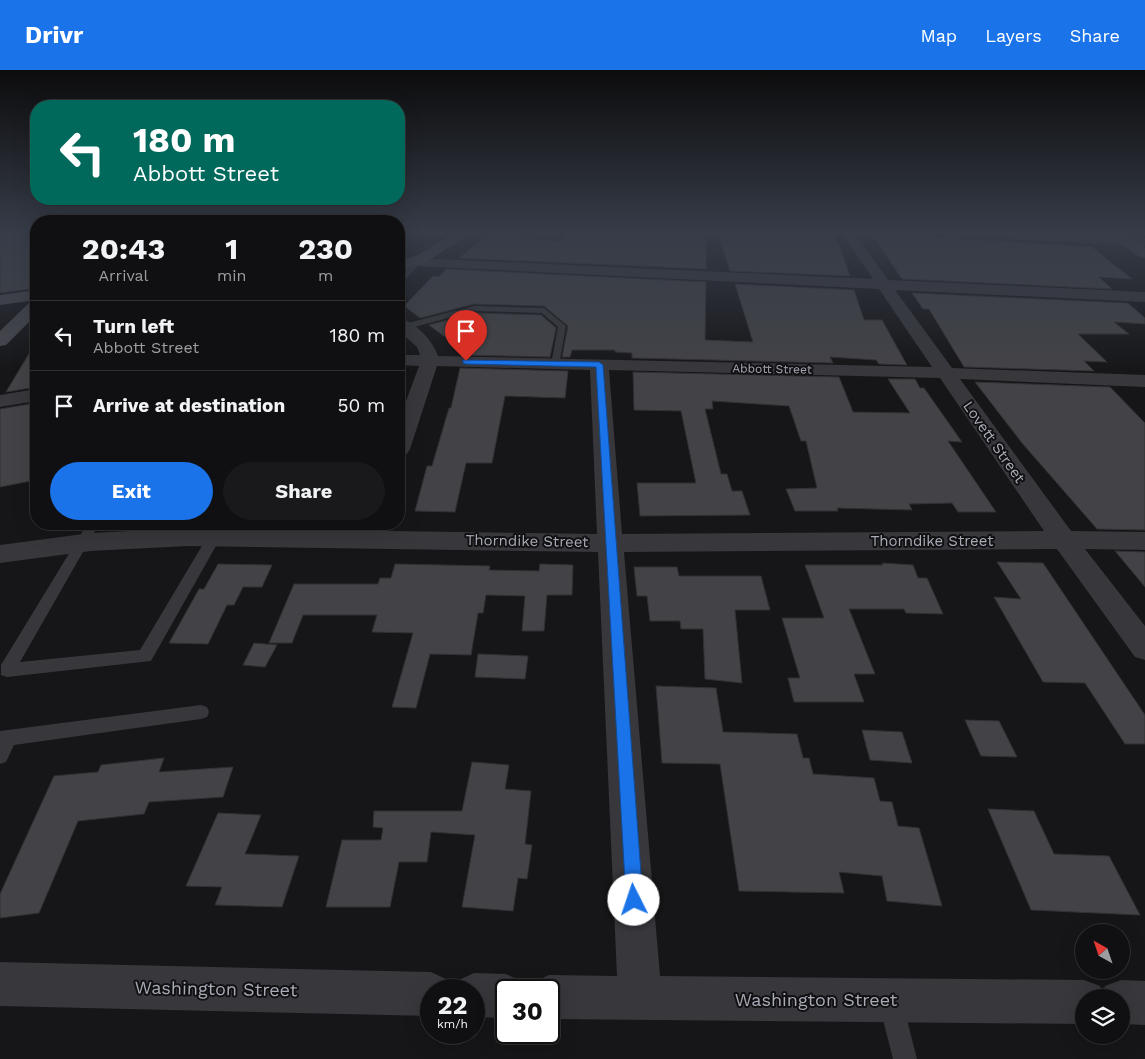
<!DOCTYPE html>
<style>
:root{--surface:#101012;--page:#19191b;--text:#f1f3f6;--muted:#9c9d9f;--line:#303032;--accent:#1a73e8}
body{margin:0;font-family:"Work Sans",sans-serif;background:var(--page);color:var(--text);height:100vh;display:flex;flex-direction:column;font-size:19px;white-space:nowrap}
*{box-sizing:border-box;margin:0}
p{font-size:16px;color:var(--muted)}
.icon{flex:none;width:28px;height:28px;fill:none;stroke:currentColor;stroke-width:2;stroke-linecap:round;stroke-linejoin:round}
.map{position:relative;flex:1;overflow:hidden}
.side{position:absolute;left:30px;top:145px;width:375px;height:315px;display:flex;flex-direction:column;background:var(--surface);border-radius:20px;box-shadow:0 5px 20px #0002,0 0 0 1px var(--line)}
.side>*{flex:none}
.hud{position:absolute;left:30px;top:30px;width:375px;height:105px;border-radius:20px;box-shadow:0 5px 20px #0002,0 0 0 1px var(--line);background:#00695c;color:#fff;overflow:hidden}
.needle{width:32px;rotate:320deg}
.buttons{position:absolute;left:1075px;top:854px;display:grid;gap:10px}
.buttons a{display:grid;place-items:center;width:55px;height:55px;border-radius:50%;background:var(--surface);box-shadow:0 5px 20px #0002,0 0 0 1px var(--line);font-size:25px}
.speed{position:absolute;left:420px;top:909px;display:flex;gap:10px;font-size:25px;font-weight:700;text-align:center}
.speed>*{display:grid;place-content:center;width:65px;height:65px;border-radius:50%;background:var(--surface);box-shadow:0 5px 20px #0002,0 0 0 1px var(--line);line-height:1}
.speed small{font-size:12px;font-weight:400}
.speed .limit{border:2px solid #111;border-radius:8px;background:#fff;color:#111}
.pin{position:absolute;display:grid;place-items:center;width:42px;height:42px;color:#fff;margin:-51px -21px;border-radius:50% 50% 50% 0;rotate:-45deg;box-shadow:0 0 5px #0007}
.pin .icon{rotate:45deg}
.me{position:absolute;width:55px;margin:-28px;rotate:356deg;stroke-linejoin:round;filter:drop-shadow(0 0 4px #0008)}
.turn{display:flex;align-items:center;gap:18px;height:105px;padding:0 20px;font-size:22px}
.turn .icon{width:65px;height:65px;stroke-width:2.5}
.turn b{display:block;font-size:35px;line-height:42px}
.eta{display:flex;justify-content:space-evenly;align-items:center;height:85px;text-align:center}
.eta b{font-size:30px;font-weight:700;line-height:35px}
.button{display:flex;gap:10px;margin-top:auto;padding:10px 20px}
.button a{flex:1;height:58px;border-radius:30px;background:var(--accent);color:#fff;font-size:20px;font-weight:700;line-height:58px;text-align:center}
.button a+a{background:var(--page);color:var(--text)}
ul{padding:0;list-style:none}
li{display:flex;align-items:center;gap:15px;height:70px;padding:0 20px;border-top:1px solid var(--line)}
li div{flex:1}
li b{display:block;font-size:19px}
li em{font-style:normal}
header{display:flex;align-items:center;gap:30px;box-sizing:border-box;height:70px;padding:0 25px;background:var(--accent);color:#fff}
header strong{font-size:24px}
nav{display:flex;gap:28px;margin-inline-start:auto;font-size:18px}
.map>svg:first-child{display:block}
.building{fill:#434347;stroke:#313033}
.lines{fill:none;stroke-linecap:round;stroke-linejoin:round}
.lane{fill:#37373c;fill-rule:evenodd}
.street{fill:#37373c;fill-rule:evenodd}
.secondary{fill:#46464c;fill-rule:evenodd}
.route{fill:#1a73e8;stroke:#114b97}
.labels{text-anchor:middle;stroke-width:4;stroke-linejoin:round;paint-order:stroke}
.far-street-label{font-size:12px;fill:#a9abb6;stroke:#111113}
.street-label{font-size:15px;fill:#a9abb6;stroke:#111113}
.near-street-label{font-size:18px;fill:#a9abb6;stroke:#111113}
</style>
<header>
<strong>Drivr</strong>
<nav><a>Map</a><a>Layers</a><a>Share</a></nav>
</header>
<div class="map">
<svg width="1145" height="989" viewBox="0 0 1145 989">
<rect width="100%" height="100%" fill="#161618"/>
<path class="building" d="M 0,162 L 36,162 L 36,213 L 30,219 L 0,223 Z
M 567,162 L 706,162 L 706,199 L 459,188 L 490,163 L 561,172 Z
M 718,162 L 833,164 L 840,177 L 850,206 L 730,201 Z
M 871,163 L 1092,177 L 1132,209 L 1099,207 L 1112,219 L 902,209 Z
M 446,199 L 706,212 L 705,270 L 753,272 L 735,214 L 854,220 L 864,250 L 882,250 L 907,295 L 879,294 L 876,290 L 830,287 L 833,293 L 632,288 L 632,283 L 615,282 L 615,280 L 572,280 L 570,287 L 562,287 L 568,256 L 544,236 L 474,234 L 420,248 L 404,236 L 433,206 L 439,207 Z
M 912,223 L 1128,233 L 1145,248 L 1145,254 L 1114,252 L 1129,264 L 1078,264 L 1107,292 L 1084,291 L 1094,301 L 964,297 L 929,239 L 923,239 Z
M 474,243 L 541,245 L 556,258 L 550,287 L 463,285 L 464,281 L 429,255 Z
M 36,272 L 36,317 L 6,322 Z
M 460,298 L 568,301 L 565,328 L 505,326 L 492,393 L 466,393 L 455,442 L 415,441 L 427,396 L 432,396 L 449,338 L 451,338 Z
M 633,302 L 839,307 L 853,342 L 910,343 L 888,309 L 915,309 L 920,318 L 924,318 L 962,372 L 948,371 L 996,442 L 958,442 L 952,433 L 909,434 L 912,440 L 837,438 L 838,441 L 795,441 L 786,419 L 817,418 L 806,371 L 801,371 L 789,336 L 712,331 L 713,339 L 705,339 L 721,404 L 727,404 L 732,421 L 742,421 L 750,445 L 640,446 L 637,413 L 696,413 L 681,341 L 634,340 Z
M 975,312 L 1110,317 L 1145,353 L 1145,460 L 1097,459 L 1022,373 Z
M 36,333 L 36,410 L 0,417 L 0,339 Z
M 1115,481 L 1145,482 L 1145,517 Z
M 997,492 L 1043,493 L 1145,645 L 1145,674 L 1125,674 L 1085,613 L 1043,612 L 994,527 L 1021,529 Z
M 882,493 L 913,495 L 918,508 L 927,508 L 943,544 L 906,543 L 904,539 L 849,539 L 875,604 L 854,604 L 864,632 L 794,632 L 788,608 L 800,608 L 782,548 L 824,548 L 805,495 L 883,495 Z
M 218,494 L 272,495 L 262,517 L 243,517 L 234,535 L 227,535 L 208,574 L 169,573 L 199,519 L 204,519 Z
M 395,494 L 490,496 L 489,500 L 539,501 L 540,494 L 573,495 L 572,525 L 547,525 L 544,561 L 522,561 L 525,526 L 486,525 L 483,543 L 478,543 L 471,585 L 430,584 L 416,638 L 392,637 L 413,563 L 372,562 L 377,545 L 303,545 L 292,573 L 269,573 L 294,514 L 378,514 L 380,508 L 391,508 Z
M 634,497 L 677,497 L 679,506 L 761,506 L 770,540 L 735,540 L 742,613 L 705,609 L 703,559 L 681,559 L 680,551 L 650,551 L 647,526 L 637,526 Z
M 254,573 L 277,575 L 265,597 L 243,595 Z
M 478,584 L 528,586 L 525,609 L 475,607 Z
M 656,616 L 716,618 L 723,662 L 797,664 L 803,688 L 809,688 L 813,704 L 874,708 L 880,731 L 892,732 L 898,756 L 919,758 L 942,836 L 887,831 L 882,806 L 839,802 L 844,823 L 739,821 L 720,694 L 662,693 Z
M 965,650 L 999,651 L 1017,687 L 981,686 Z
M 862,660 L 902,662 L 912,693 L 870,690 Z
M 164,688 L 159,702 L 233,697 L 223,727 L 149,732 L 144,744 L 78,751 L 39,843 L 0,848 L 0,824 L 54,706 L 98,702 L 101,695 Z
M 472,692 L 509,695 L 505,719 L 531,721 L 525,774 L 532,775 L 527,809 L 518,808 L 513,841 L 462,837 L 475,765 L 431,762 L 427,792 L 399,792 L 390,837 L 326,837 L 342,770 L 381,770 L 383,758 L 373,757 L 374,741 L 462,741 Z
M 988,739 L 1034,741 L 1054,784 L 1109,786 L 1140,845 L 1031,840 Z
M 218,743 L 261,745 L 245,784 L 299,786 L 282,837 L 215,835 L 222,817 L 186,816 Z"/>
<g class="lines">
<path class="lane" d="M 474,236 L 544,238 L 566,256 L 559,296 L 553,296 L 551,294 L 558,257 L 542,243 L 474,241 L 403,260 L 399,257 L 400,255 Z
M 87,454 L 99,454 L 20,592 L 140,580 L 209,464 L 219,464 L 221,467 L 151,591 L 7,607 L 1,605 L 1,595 Z
M 142,454 L 154,454 L 144,471 L 134,471 L 132,468 Z
M 201,635 L 207,637 L 209,642 L 207,647 L 201,649 L 14,675 L 6,692 L 0,694 L 0,661 Z
M 891,922 L 899,926 L 903,934 L 917,989 L 893,989 L 879,934 L 883,926 Z"/>
<path class="street" d="M 841,162 L 854,162 L 888,210 L 1145,222 L 1145,232 L 895,220 L 952,298 L 1145,305 L 1145,317 L 960,309 L 1071,461 L 1145,462 L 1145,480 L 1085,479 L 1145,556 L 1145,590 L 1135,587 L 1057,479 L 624,482 L 660,906 L 1084,910 L 1100,916 L 1102,924 L 1105,916 L 1121,910 L 1145,911 L 1145,955 L 1121,954 L 1121,928 L 1084,928 L 1084,954 L 549,949 L 549,920 L 530,920 L 534,912 L 549,905 L 617,906 L 598,482 L 188,476 L 91,481 L 0,493 L 0,475 L 91,463 L 188,458 L 597,464 L 590,300 L 437,296 L 410,379 L 407,384 L 399,385 L 399,350 L 419,296 L 399,295 L 399,285 L 420,285 L 417,277 L 399,261 L 399,248 C 415,252 433,270 438,286 L 932,297 L 879,219 L 418,196 L 404,211 L 399,212 L 399,200 L 409,189 L 414,188 L 873,209 ZM 609,300 L 940,308 L 1044,461 L 622,464 Z
M 941,162 L 1028,162 L 1145,168 L 1145,176 L 947,166 Z
M 36,319 L 36,331 L 0,337 L 0,325 Z
M 0,892 L 431,902 L 446,909 L 451,920 L 431,920 L 431,946 L 0,936 Z
M 474,903 L 506,904 L 521,911 L 525,920 L 506,920 L 506,948 L 474,947 L 474,920 L 454,920 L 459,910 Z"/>
<path class="secondary" d="M 456,162 L 473,162 L 426,192 L 399,200 L 399,191 L 416,186 Z
M 1103,162 L 1120,162 L 1145,178 L 1145,188 L 1140,187 Z
M 36,220 L 36,230 L 0,235 L 0,225 Z
M 36,231 L 36,245 L 6,275 L 0,276 L 0,261 L 30,232 Z"/>
</g>
<linearGradient id="sky" x2="0" y2="1"><stop stop-color="#0c0c0d"/><stop offset="0.54" stop-color="#363c48"/><stop offset="1" stop-color="#363c48" stop-opacity="0"/></linearGradient>
<rect width="1145" height="301" fill="url(#sky)"/>
<path class="route" d="M 463,290 L 599,292 L 603,295 L 643,830 L 640,836 L 634,838 L 628,836 L 626,830 L 596,297 L 466,294 L 463,293 Z"/>
<g class="labels">
<g class="far-street-label">
<text transform="translate(772 299) rotate(1)" y="4">Abbott Street</text>
</g>
<g class="street-label">
<text transform="translate(994 372) rotate(55)" y="5">Lovett Street</text>
<text transform="translate(527 471) rotate(1)" y="5">Thorndike Street</text>
<text x="932" y="476">Thorndike Street</text>
</g>
<g class="near-street-label">
<text transform="translate(216 919) rotate(1)" y="6">Washington Street</text>
<text x="816" y="936">Washington Street</text>
</g>
</g>
</svg>
<div class="buttons">
<a><svg class="needle" viewBox="-14 -14 28 28"><path d="M0-13l5 13h-10z" fill="#e53935"/><path d="M0 13l5-13h-10z" fill="#9c9d9f"/></svg></a>
<a><svg class="icon" aria-label="layers" viewBox="0 0 24 24"><path d="M12 4l9 5-9 5-9-5zM3 14l9 5 9-5"/></svg></a>
</div>
<div class="speed"><div>22<small>km/h</small></div><div class="limit">30</div></div>
<div class="pin" style="left:466px;top:291px;background:#d93025"><svg class="icon" aria-label="arrive" viewBox="0 0 24 24"><path d="M6 21V4h12l-3 4 3 4H6"/></svg></div>
<svg class="me" style="left:634px;top:830px" viewBox="-20 -20 40 40"><circle r="19" fill="#fff"/><path d="M0-13L10 11 0 6-10 11z" fill="#1a73e8"/></svg>
<div class="hud">
<div class="turn"><svg class="icon" aria-label="left" viewBox="0 0 24 24"><path d="M17 20v-9H6M10 6l-5 5 5 5"/></svg><div><b>180 m</b>Abbott Street</div></div>
</div>
<section class="side">
<div class="eta">
<div><b>20:43</b><p>Arrival</p></div>
<div><b>1</b><p>min</p></div>
<div><b>230</b><p>m</p></div>
</div>
<ul>
<li><svg class="icon" aria-label="left" viewBox="0 0 24 24"><path d="M17 20v-9H6M10 6l-5 5 5 5"/></svg><div><b>Turn left</b><p>Abbott Street</p></div><em>180 m</em></li>
<li><svg class="icon" aria-label="arrive" viewBox="0 0 24 24"><path d="M6 21V4h12l-3 4 3 4H6"/></svg><div><b>Arrive at destination</b></div><em>50 m</em></li>
</ul>
<div class="button"><a>Exit</a><a>Share</a></div>
</section>
</div>
